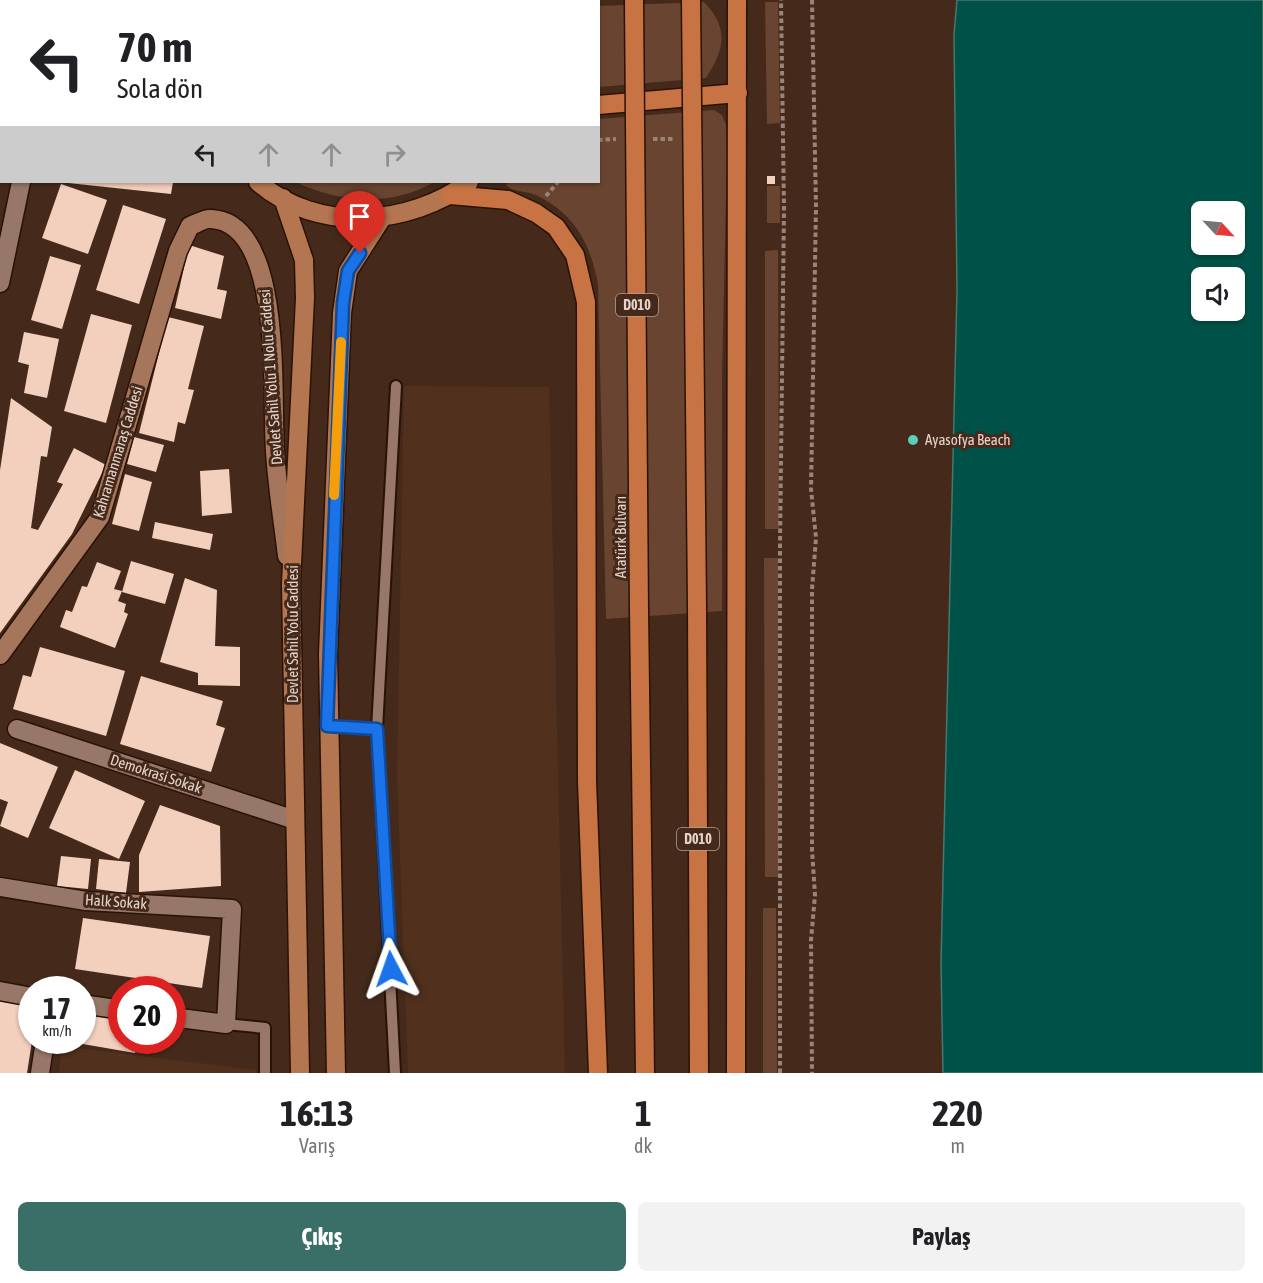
<!DOCTYPE html>
<html lang="tr">
<meta charset="utf-8">
<style>
:root{--surface:#fff;--page:#f2f2f2;--text:#202124;--muted:#757577;--accent:#3a6f68}
body{margin:0;font-family:"Asap Condensed",sans-serif;background:var(--page);color:var(--text);height:100vh;display:flex;flex-direction:column;font-size:22px;white-space:nowrap}
*{box-sizing:border-box;margin:0}
p{font-size:20px;color:var(--muted)}
.icon{flex:none;width:33px;height:33px;fill:none;stroke:currentColor;stroke-width:2;stroke-linecap:round;stroke-linejoin:round}
.map{position:relative;height:1073px;overflow:hidden}
.panel{display:flex;flex-direction:column;background:var(--surface);flex:1}
.panel>*{flex:none}
.top-card{position:absolute;left:0px;top:0px;width:600px;height:183px;box-shadow:0 2px 4px #0004;background:#fff;color:var(--text);overflow:hidden}
.needle{width:39px;rotate:116deg}
.fabs{position:absolute;left:1191px;top:201px;display:grid;gap:12px}
.fabs a{display:grid;place-items:center;width:54px;height:54px;border-radius:9px;background:var(--surface);box-shadow:0 2px 4px #0004;font-size:30px}
.speed{position:absolute;left:18px;top:976px;display:flex;gap:12px;font-size:30px;font-weight:700;text-align:center}
.speed>*{display:grid;place-content:center;width:78px;height:78px;border-radius:50%;background:var(--surface);box-shadow:0 2px 4px #0004;line-height:1}
.speed small{font-size:15px;font-weight:400}
.speed .limit{border:9px solid #d22;background:#fff;color:#111}
.pin{position:absolute;display:grid;place-items:center;width:51px;height:51px;color:#fff;margin:-62px -26px;border-radius:50% 50% 50% 0;rotate:-45deg;box-shadow:0 0 6px #0007}
.pin .icon{rotate:45deg}
.me{position:absolute;width:66px;margin:-33px;rotate:356deg;stroke-linejoin:round;filter:drop-shadow(0 0 4px #0008)}
.turn{display:flex;align-items:center;gap:21px;height:126px;padding:0 18px;font-size:27px}
.turn .icon{width:78px;height:78px;stroke-width:2.5}
.turn b{display:block;font-size:42px;line-height:51px}
.lanes{display:flex;align-items:center;height:57px;padding:0 18px;background:#0003;justify-content:center;gap:30px;direction:ltr}
.lanes .off{opacity:.35}
.eta{display:flex;justify-content:space-evenly;align-items:center;height:102px;text-align:center}
.eta b{font-size:36px;font-weight:700;line-height:42px}
.button{display:flex;gap:12px;margin-top:auto;padding:12px 18px}
.button a{flex:1;height:69px;border-radius:9px;background:var(--accent);color:#fff;font-size:24px;font-weight:700;line-height:69px;text-align:center}
.button a+a{background:var(--page);color:var(--text)}
.map>svg:first-child{display:block}
.built{fill:#51301d}
.green{fill:#694431}
.water{fill:#005147;stroke:#45786e;stroke-width:1.5;fill-rule:evenodd}
.building{fill:#f3cfbd}
.lines{fill:none;stroke-linecap:round;stroke-linejoin:round}
.lane-casing{stroke:#2a1204;stroke-width:14}
.street-casing{stroke:#2a1204;stroke-width:21}
.secondary-casing{stroke:#2a1204;stroke-width:21}
.primary-casing{stroke:#2a1204;stroke-width:21}
.highway-casing{stroke:#2a1204;stroke-width:21}
.path{stroke:#9a8478;stroke-width:4;stroke-dasharray:4.5 3;stroke-linecap:butt}
.lane{stroke:#977767;stroke-width:10}
.street{stroke:#977767;stroke-width:18}
.secondary{stroke:#a5765c;stroke-width:18}
.primary{stroke:#b47551;stroke-width:18}
.highway{stroke:#c77343;stroke-width:18}
.highway-bridge-casing{stroke:#2a1204;stroke-width:21;stroke-linecap:butt}
.highway-bridge{stroke:#c77343;stroke-width:18}
.route-casing{stroke:#114b97;stroke-width:15}
.route{stroke:#1a73e8;stroke-width:10}
.slow{stroke:#f59e0b;stroke-width:10}
.poi-dot{fill:#5acebc;stroke:#452a1b;stroke-width:2}
.labels{text-anchor:middle;stroke-width:6;stroke-linejoin:round;paint-order:stroke}
.shield{fill:#452a1b;stroke:#b5a096;stroke-width:1.5}
.shield-label{font-size:14px;font-weight:bold;fill:#e5d3ca}
.street-label{font-size:15px;fill:#e5d3ca;stroke:#452a1b}
.poi-label{font-size:15px;fill:#e5d3ca;stroke:#452a1b;text-anchor:start}
</style>
<div class="map">
<svg width="1263" height="1073" viewBox="0 0 1263 1073">
<rect width="100%" height="100%" fill="#452a1b"/>
<path class="built" d="M 404,386 L 549,387 L 565,1073 L 408,1073 L 397,775 Z
M 62,1046 L 256,1070 L 256,1073 L 59,1073 Z"/>
<path class="green" d="M 78,0 L 177,0 L 176,2 Z
M 226,0 L 505,0 L 506,1 L 225,1 Z
M 704,2 C 729,28 725,49 706,78 L 599,87 L 598,6 Z
M 765,2 L 778,2 L 780,123 L 767,124 Z
M 714,110 L 722,115 L 726,125 L 727,152 L 722,377 L 722,611 L 606,619 L 598,284 C 590,243 575,214 536,195 C 527,191 513,192 506,185 L 509,182 L 598,182 L 599,119 Z
M 296,182 L 434,182 C 392,207 339,203 296,182 Z
M 767,186 L 780,186 L 780,223 L 767,223 Z
M 778,250 L 779,529 L 765,529 L 765,251 Z
M 764,558 L 778,558 L 779,877 L 765,877 Z
M 763,908 L 776,908 L 777,1073 L 763,1073 Z"/>
<path class="water" d="M 957,0 L 1263,0 L 1263,1073 L 943,1073 L 941,962 L 957,290 L 954,35 ZM 1202,212 L 1234,212 L 1234,244 L 1202,244 ZM 1202,278 L 1234,278 L 1234,310 L 1202,310 Z"/>
<path class="building" d="M 767,176 L 775,176 L 775,184 L 767,184 Z
M 59,182 L 173,182 L 171,194 Z
M 61,184 L 107,200 L 88,254 L 42,238 Z
M 123,205 L 166,219 L 139,304 L 96,290 Z
M 189,245 L 224,256 L 217,289 L 227,291 L 221,319 L 175,308 Z
M 50,256 L 81,265 L 62,329 L 31,320 Z
M 91,314 L 132,325 L 106,423 L 64,411 Z
M 168,317 L 204,326 L 188,389 L 194,390 L 185,424 L 178,422 L 174,442 L 139,433 Z
M 24,332 L 59,339 L 47,398 L 24,393 L 29,365 L 18,362 Z
M 11,398 L 52,427 L 47,457 L 41,456 L 31,528 L 38,530 L 63,484 L 57,482 L 74,448 L 106,465 L 72,534 L 0,633 L 0,470 Z
M 134,437 L 164,445 L 156,472 L 127,464 Z
M 229,469 L 232,513 L 202,516 L 200,471 Z
M 125,474 L 152,482 L 139,531 L 112,524 Z
M 155,522 L 213,534 L 210,550 L 152,538 Z
M 131,561 L 174,574 L 165,604 L 122,592 Z
M 97,562 L 121,571 L 114,589 L 122,591 L 118,601 L 126,604 L 124,612 L 128,614 L 115,648 L 60,627 L 66,610 L 72,612 L 82,586 L 87,587 Z
M 185,578 L 217,590 L 215,646 L 240,647 L 240,686 L 198,685 L 198,673 L 160,662 Z
M 40,647 L 125,671 L 106,736 L 13,709 L 23,675 L 31,677 Z
M 141,676 L 223,701 L 216,725 L 225,728 L 211,772 L 120,744 Z
M 0,743 L 58,767 L 28,838 L 0,826 L 8,802 L 0,799 Z
M 75,770 L 145,801 L 119,859 L 49,828 Z
M 160,805 L 220,826 L 221,886 L 139,892 L 139,855 Z
M 61,856 L 91,859 L 88,889 L 57,886 Z
M 99,859 L 130,862 L 126,893 L 96,889 Z
M 83,918 L 210,936 L 202,988 L 75,969 Z
M 0,998 L 32,1002 L 32,1041 L 27,1073 L 0,1073 Z
M 82,1007 L 122,1013 L 122,1041 L 137,1041 L 135,1053 L 71,1042 L 82,1041 Z"/>
<g class="lines">
<defs>
<path id="lane" d="M 327,726 L 377,729 L 395,1073
M 377,729 L 396,386
M 226,1024 L 265,1028 L 265,1073"/>
<path id="street" d="M 0,283 L 21,182
M 17,729 L 295,820
M 0,887 L 86,901 L 232,909 L 226,1024 L 172,1017
M 0,991 L 32,997
M 82,1004 L 122,1010
M 40,1073 L 45,1041"/>
<path id="secondary" d="M 45,0 L 46,2
M 70,0 L 70,2
M 0,85 L 2,85
M 0,124 L 2,123
M 0,655 L 100,517 L 178,251 L 190,226 C 196,224 205,218 211,219 C 285,222 271,399 275,451 C 277,486 283,521 287,556"/>
<path id="primary" d="M 527,0 L 527,2
M 201,2 L 202,0
M 258,182 C 318,234 409,226 469,182
M 283,198 L 304,260 L 305,298 L 291,584 L 300,1073
M 336,1073 L 328,654 L 342,313 L 348,271 L 382,218"/>
<path id="highway" d="M 598,105 L 738,93
M 450,195 L 508,200 L 536,213 L 556,227 L 575,255 L 586,302 L 587,781 L 598,1073
M 697,606 L 699,1073
M 639,610 L 645,1073
M 736,1073 L 737,0"/>
</defs>
<use href="#lane" class="lane-casing"/>
<use href="#street" class="street-casing"/>
<use href="#secondary" class="secondary-casing"/>
<use href="#primary" class="primary-casing"/>
<use href="#highway" class="highway-casing"/>
<path class="path" d="M 113,0 L 113,2
M 812,0 L 816,207 L 811,489 L 816,538 L 812,589 L 812,850 L 815,895 L 811,940 L 812,1073
M 653,139 L 673,139
M 598,140 L 616,139
M 546,196 L 558,182
M 780,1073 L 780,544 L 784,209 L 781,0"/>
<use href="#lane" class="lane"/>
<use href="#street" class="street"/>
<use href="#secondary" class="secondary"/>
<use href="#primary" class="primary"/>
<use href="#highway" class="highway"/>
<defs>
<path id="highway-bridge" d="M 634,0 L 639,610
M 691,0 L 697,606"/>
</defs>
<use href="#highway-bridge" class="highway-bridge-casing"/>
<use href="#highway-bridge" class="highway-bridge"/>
</g>
<g class="lines">
<defs>
<path id="route" d="M 360,253 L 348,271 L 343,303 L 327,726 L 377,729 L 391,969"/>
</defs>
<use href="#route" class="route-casing"/>
<use href="#route" class="route"/>
<path class="slow" d="M 334,495 L 341,342"/>
</g>
<circle class="poi-dot" cx="913" cy="440" r="6"/>
<g class="labels">
<g class="shield">
<rect x="616" y="294" width="42" height="22" rx="4.5"/>
<rect x="677" y="828" width="42" height="22" rx="4.5"/>
</g>
<g class="shield-label">
<text x="637" y="310">D010</text>
<text x="698" y="844">D010</text>
</g>
<g class="street-label">
<text transform="translate(271 377) rotate(-94)" y="5">Devlet Sahil Yolu 1 Nolu Caddesi</text>
<text transform="translate(118 452) rotate(-73)" y="5">Kahramanmaraş Caddesi</text>
<text transform="translate(621 537) rotate(-90)" y="5">Atatürk Bulvarı</text>
<text transform="translate(293 634) rotate(-90)" y="5">Devlet Sahil Yolu Caddesi</text>
<text transform="translate(156 774) rotate(18)" y="5">Demokrasi Sokak</text>
<text transform="translate(116 902) rotate(4)" y="5">Halk Sokak</text>
</g>
<g class="poi-label">
<text x="925" y="445">Ayasofya Beach</text>
</g>
</g>
</svg>
<div class="fabs">
<a><svg class="needle" viewBox="-14 -14 28 28"><path d="M0-13l5 13h-10z" fill="#e53935"/><path d="M0 13l5-13h-10z" fill="#757577"/></svg></a>
<a><svg class="icon" aria-label="sound" viewBox="0 0 24 24"><path d="M4 9h4l5-4v14l-5-4H4zM17 9q2 3 0 6"/></svg></a>
</div>
<div class="speed"><div>17<small>km/h</small></div><div class="limit">20</div></div>
<div class="pin" style="left:360px;top:253px;background:#d93025"><svg class="icon" aria-label="arrive" viewBox="0 0 24 24"><path d="M6 21V4h12l-3 4 3 4H6"/></svg></div>
<svg class="me" style="left:391px;top:969px" viewBox="-20 -20 40 40"><path d="M0-17L14 15 0 8-14 15z" fill="#1a73e8" stroke="#fff" stroke-width="4"/></svg>
<div class="top-card">
<div class="turn"><svg class="icon" aria-label="left" viewBox="0 0 24 24"><path d="M17 20v-9H6M10 6l-5 5 5 5"/></svg><div><b>70 m</b>Sola dön</div></div>
<div class="lanes"><svg class="icon" aria-label="left" viewBox="0 0 24 24"><path d="M17 20v-9H6M10 6l-5 5 5 5"/></svg><svg class="icon off" aria-label="ahead" viewBox="0 0 24 24"><path d="M12 20V5M6 11l6-6 6 6"/></svg><svg class="icon off" aria-label="ahead" viewBox="0 0 24 24"><path d="M12 20V5M6 11l6-6 6 6"/></svg><svg class="icon off" aria-label="right" viewBox="0 0 24 24"><path d="M7 20v-9h11M14 6l5 5-5 5"/></svg></div>
</div>
</div>
<section class="panel">
<div class="eta">
<div><b>16:13</b><p>Varış</p></div>
<div><b>1</b><p>dk</p></div>
<div><b>220</b><p>m</p></div>
</div>
<div class="button"><a>Çıkış</a><a>Paylaş</a></div>
</section>
